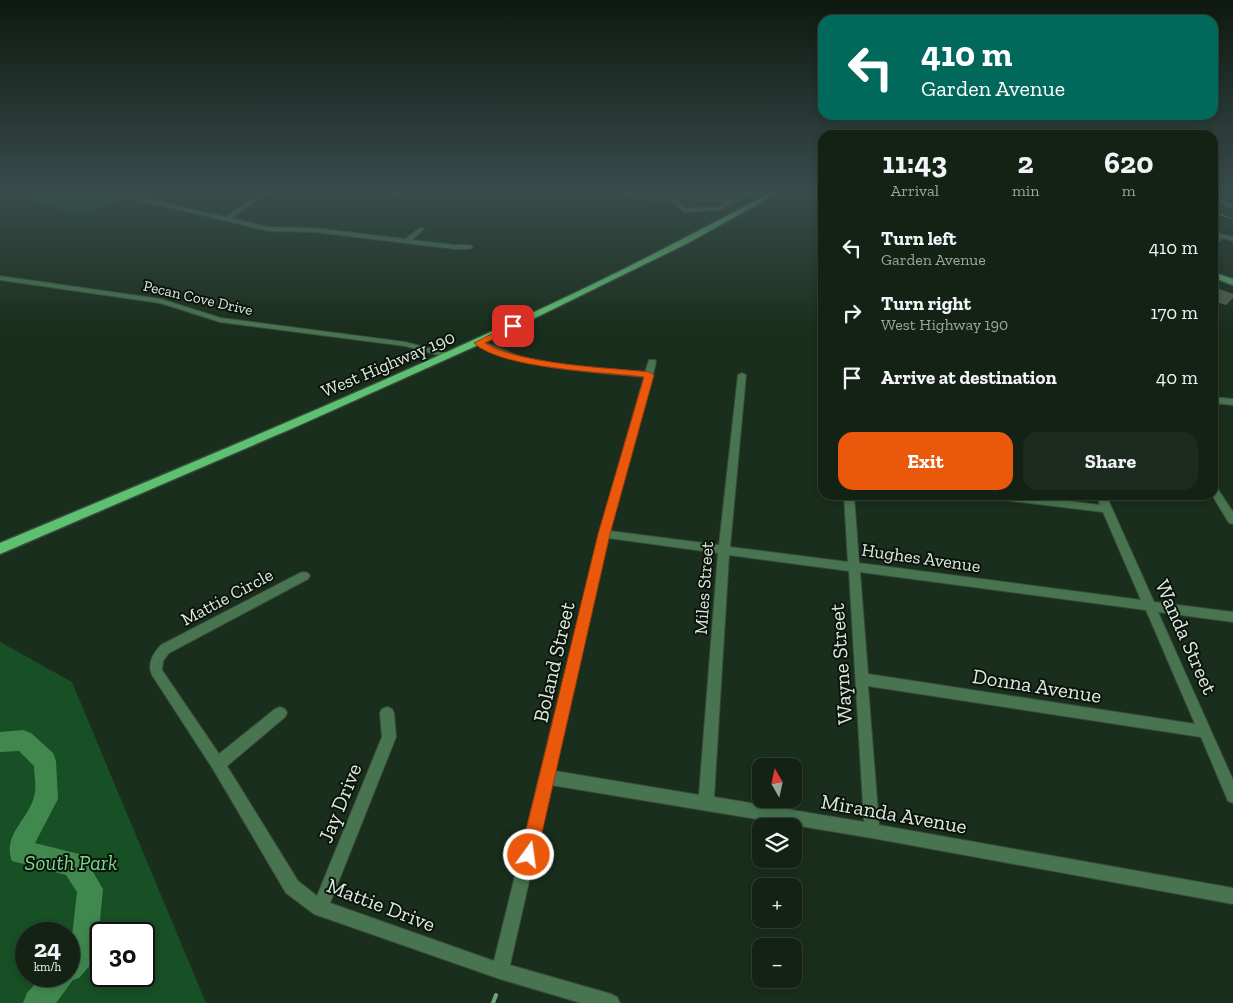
<!DOCTYPE html>
<meta charset="utf-8">
<style>
:root{--surface:#142216;--page:#1d2a1f;--text:#f1f3f6;--muted:#9da4a1;--line:#333f35;--accent:#ea580c}
body{margin:0;font-family:"Zilla Slab",serif;background:var(--page);color:var(--text);height:100vh;display:flex;flex-direction:column;font-size:19px;white-space:nowrap}
*{box-sizing:border-box;margin:0}
p{font-size:16px;color:var(--muted)}
.icon{flex:none;width:28px;height:28px;fill:none;stroke:currentColor;stroke-width:2;stroke-linecap:round;stroke-linejoin:round}
.map{position:relative;flex:1;overflow:hidden}
.sheet{position:absolute;left:818px;top:130px;width:400px;height:370px;display:flex;flex-direction:column;background:var(--surface);border-radius:15px;box-shadow:0 2px 8px #0003,0 0 0 1px var(--line)}
.sheet>*{flex:none}
.hud{position:absolute;left:818px;top:15px;width:400px;height:105px;border-radius:15px;box-shadow:0 2px 8px #0003,0 0 0 1px var(--line);background:#00695c;color:#fff;overflow:hidden}
.needle{width:32px;rotate:351deg}
.fabs{position:absolute;left:752px;top:758px;display:grid;gap:10px}
.fabs a{display:grid;place-items:center;width:50px;height:50px;border-radius:10px;background:var(--surface);box-shadow:0 2px 8px #0003,0 0 0 1px var(--line);font-size:25px}
.speed{position:absolute;left:15px;top:922px;display:flex;gap:10px;font-size:25px;font-weight:700;text-align:center}
.speed>*{display:grid;place-content:center;width:65px;height:65px;border-radius:50%;background:var(--surface);box-shadow:0 2px 8px #0003,0 0 0 1px var(--line);line-height:1}
.speed small{font-size:12px;font-weight:400}
.speed .limit{border:2px solid #111;border-radius:8px;background:#fff;color:#111}
.pin{position:absolute;display:grid;place-items:center;width:42px;height:42px;color:#fff;margin:-21px;border-radius:10px;box-shadow:0 2px 8px #0006}
.me{position:absolute;width:55px;margin:-28px;rotate:14deg;stroke-linejoin:round;filter:drop-shadow(0 0 4px #0008)}
.turn{display:flex;align-items:center;gap:18px;height:105px;padding:0 20px;font-size:22px}
.turn .icon{width:65px;height:65px;stroke-width:2.5}
.turn b{display:block;font-size:35px;line-height:42px}
.eta{display:flex;justify-content:space-evenly;align-items:center;height:85px;text-align:center}
.eta b{font-size:30px;font-weight:700;line-height:35px}
.primary-button{display:flex;gap:10px;margin-top:auto;padding:10px 20px}
.primary-button a{flex:1;height:58px;border-radius:15px;background:var(--accent);color:#fff;font-size:20px;font-weight:700;line-height:58px;text-align:center}
.primary-button a+a{background:var(--page);color:var(--text)}
ul{padding:0;list-style:none}
li{display:flex;align-items:center;gap:15px;height:65px;padding:0 20px}
li div{flex:1}
li b{display:block;font-size:19px}
li em{font-style:normal}
.map>svg:first-child{display:block}
.green{fill:#175025;fill-rule:evenodd}
.lines{fill:none;stroke-linecap:round;stroke-linejoin:round}
.stream-far1{stroke:#70a57a;stroke-width:1}
.stream{stroke:#70a57a;stroke-width:4}
.river{fill:#41884f;fill-rule:evenodd}
.building{fill:#4a604d}
.street-casing{stroke:#394c3c;stroke-width:2}
.secondary-casing{stroke:#394c3c;stroke-width:3}
.primary-casing{stroke:#394c3c;stroke-width:3}
.street{fill:#48754f;fill-rule:evenodd}
.secondary{fill:#55a063;fill-rule:evenodd}
.primary{fill:#5ec172;fill-rule:evenodd}
.route{fill:#ea580c;stroke:#983908}
.labels{text-anchor:middle;stroke-width:4;stroke-linejoin:round;paint-order:stroke}
.far-street-label{font-size:15px;fill:#dde9de;stroke:#0b140c}
.street-label{font-size:18px;fill:#dde9de;stroke:#0b140c}
.near-street-label{font-size:21px;fill:#dde9de;stroke:#0b140c}
.near-park-label{font-size:21px;font-style:italic;fill:#7bda8c;stroke:#0b140c}
</style>
<div class="map">
<svg width="1233" height="1003" viewBox="0 0 1233 1003">
<rect width="100%" height="100%" fill="#1a2e1d"/>
<path class="green" d="M 32,190 L 140,190 L 130,196 L 83,215 L 25,199 Z
M 0,642 L 72,682 L 206,1003 L 0,1003 ZM 26,934 L 69,934 L 69,976 L 26,976 ZM 101,934 L 144,934 L 144,976 L 101,976 Z"/>
<g class="lines">
<path class="stream-far1" d="M 1212,212 L 1233,219"/>
<path class="stream" d="M 493,1003 L 496,995"/>
<path class="river" d="M 23,730 L 31,733 L 53,753 L 56,761 L 58,799 L 35,843 L 83,855 L 103,889 L 97,951 L 94,961 L 79,978 L 73,980 L 56,1003 L 23,1003 L 27,993 L 42,976 L 69,976 L 69,948 L 71,945 L 77,892 L 66,875 L 12,861 C 2,835 28,820 34,797 C 37,788 34,775 34,766 L 19,751 L 0,752 L 0,732 Z"/>
</g>
<path class="building" d="M 1217,288 L 1233,294 L 1233,298 L 1226,305 L 1212,301 L 1212,293 Z"/>
<g class="lines">
<defs>
<path id="street" d="M 144,190 L 150,190 L 140,197 L 225,217 L 267,190 L 272,190 L 231,218 L 269,227 L 314,228 L 405,239 L 421,227 L 424,229 L 423,230 L 412,240 L 455,245 L 470,245 L 473,247 L 470,249 L 455,249 L 314,232 L 269,231 L 133,199 L 133,197 Z
M 390,190 L 395,190 L 399,195 L 394,196 Z
M 617,190 L 623,190 L 645,196 L 695,194 L 731,200 L 752,190 L 758,190 L 720,210 L 684,212 L 670,199 C 653,200 632,201 617,190 ZM 695,198 L 726,202 L 717,207 L 685,208 L 676,199 Z
M 766,190 L 778,190 L 780,191 L 777,193 Z
M 1212,195 L 1233,205 L 1233,209 L 1212,199 Z
M 1212,231 L 1233,237 L 1233,241 L 1223,238 L 1212,249 L 1212,242 L 1217,236 L 1212,235 Z
M 0,276 L 161,299 L 221,318 L 405,342 L 452,354 L 453,356 L 449,358 L 405,346 L 220,322 L 160,303 L 0,280 Z
M 476,341 C 484,340 509,353 519,356 C 560,367 603,368 645,372 L 649,360 L 655,360 L 656,362 L 653,375 L 610,531 L 719,545 L 738,375 L 742,373 L 746,375 L 730,547 L 848,562 L 844,495 L 854,495 L 859,563 L 1141,600 L 1103,512 L 988,498 L 983,495 L 1018,495 L 1100,505 L 1096,495 L 1106,495 L 1154,602 L 1233,612 L 1233,622 L 1158,612 L 1233,780 L 1233,803 L 1228,801 L 1201,737 L 868,686 L 879,825 L 1233,888 L 1233,904 L 872,838 L 551,785 L 510,965 L 611,994 L 617,997 L 620,1003 L 581,1003 L 500,979 L 314,914 L 286,893 L 213,769 L 152,675 C 147,663 153,654 161,645 L 300,573 L 304,572 L 308,573 L 310,576 L 308,579 L 169,653 L 163,661 L 162,670 L 219,754 L 275,709 L 280,707 L 285,709 L 287,713 L 285,717 L 227,766 L 298,881 L 317,896 L 382,737 L 380,713 L 382,709 L 387,707 L 392,709 L 394,713 L 396,737 L 330,903 L 494,961 L 599,534 L 644,377 C 587,371 529,370 476,345 ZM 608,538 L 718,553 L 699,795 L 555,771 ZM 729,555 L 849,571 L 864,822 L 714,797 ZM 860,572 L 1146,610 L 1195,724 L 868,674 Z
M 1212,397 L 1233,399 L 1233,405 L 1212,403 Z
M 1212,484 L 1215,485 L 1233,512 L 1233,524 L 1229,523 L 1212,495 Z"/>
<path id="secondary" d="M 1212,272 L 1233,279 L 1233,285 L 1212,277 Z"/>
<path id="primary" d="M 776,190 L 783,190 L 688,243 L 496,337 L 300,425 L 0,554 L 0,543 C 196,461 393,380 585,288 C 650,257 713,223 776,190 Z"/>
</defs>
<use href="#street" class="street-casing"/>
<use href="#secondary" class="secondary-casing"/>
<use href="#primary" class="primary-casing"/>
<use href="#street" class="street"/>
<use href="#secondary" class="secondary"/>
<use href="#primary" class="primary"/>
</g>
<linearGradient id="sky" x2="0" y2="1"><stop stop-color="#0e1910"/><stop offset="0.58" stop-color="#384c4c"/><stop offset="1" stop-color="#384c4c" stop-opacity="0"/></linearGradient>
<rect width="1233" height="330" fill="url(#sky)"/>
<path class="route" d="M 513,323 L 516,324 L 516,328 L 485,343 C 524,365 602,367 649,372 L 654,375 L 610,534 L 537,855 L 535,861 L 529,863 L 523,861 L 520,855 L 598,534 L 644,377 C 604,372 501,369 474,343 Z"/>
<g class="labels">
<g class="far-street-label">
<text transform="translate(198 298) rotate(13)" y="5">Pecan Cove Drive</text>
</g>
<g class="street-label">
<text transform="translate(388 364) rotate(-23)" y="6">West Highway 190</text>
<text transform="translate(921 558) rotate(8)" y="6">Hughes Avenue</text>
<text transform="translate(704 588) rotate(-86)" y="6">Miles Street</text>
<text transform="translate(227 597) rotate(-28)" y="6">Mattie Circle</text>
</g>
<g class="near-street-label">
<text transform="translate(1186 637) rotate(66)" y="7">Wanda Street</text>
<text transform="translate(554 662) rotate(-77)" y="7">Boland Street</text>
<text transform="translate(841 664) rotate(-94)" y="7">Wayne Street</text>
<text transform="translate(1037 686) rotate(9)" y="7">Donna Avenue</text>
<text transform="translate(340 803) rotate(-68)" y="7">Jay Drive</text>
<text transform="translate(894 814) rotate(10)" y="7">Miranda Avenue</text>
<text transform="translate(381 905) rotate(21)" y="7">Mattie Drive</text>
</g>
<g class="near-park-label">
<text x="71" y="870">South Park</text>
</g>
</g>
</svg>
<div class="fabs">
<a><svg class="needle" viewBox="-14 -14 28 28"><path d="M0-13l5 13h-10z" fill="#e53935"/><path d="M0 13l5-13h-10z" fill="#9da4a1"/></svg></a>
<a><svg class="icon" aria-label="layers" viewBox="0 0 24 24"><path d="M12 4l9 5-9 5-9-5zM3 14l9 5 9-5"/></svg></a>
<a>+</a>
<a>−</a>
</div>
<div class="speed"><div>24<small>km/h</small></div><div class="limit">30</div></div>
<div class="pin" style="left:513px;top:326px;background:#d93025"><svg class="icon" aria-label="arrive" viewBox="0 0 24 24"><path d="M6 21V4h12l-3 4 3 4H6"/></svg></div>
<svg class="me" style="left:529px;top:855px" viewBox="-20 -20 40 40"><circle r="17" fill="#ea580c" stroke="#fff" stroke-width="3"/><path d="M0-11L8 9 0 5-8 9z" fill="#fff"/></svg>
<div class="hud">
<div class="turn"><svg class="icon" aria-label="left" viewBox="0 0 24 24"><path d="M17 20v-9H6M10 6l-5 5 5 5"/></svg><div><b>410 m</b>Garden Avenue</div></div>
</div>
<section class="sheet">
<div class="eta">
<div><b>11:43</b><p>Arrival</p></div>
<div><b>2</b><p>min</p></div>
<div><b>620</b><p>m</p></div>
</div>
<ul>
<li><svg class="icon" aria-label="left" viewBox="0 0 24 24"><path d="M17 20v-9H6M10 6l-5 5 5 5"/></svg><div><b>Turn left</b><p>Garden Avenue</p></div><em>410 m</em></li>
<li><svg class="icon" aria-label="right" viewBox="0 0 24 24"><path d="M7 20v-9h11M14 6l5 5-5 5"/></svg><div><b>Turn right</b><p>West Highway 190</p></div><em>170 m</em></li>
<li><svg class="icon" aria-label="arrive" viewBox="0 0 24 24"><path d="M6 21V4h12l-3 4 3 4H6"/></svg><div><b>Arrive at destination</b></div><em>40 m</em></li>
</ul>
<div class="primary-button"><a>Exit</a><a>Share</a></div>
</section>
</div>
